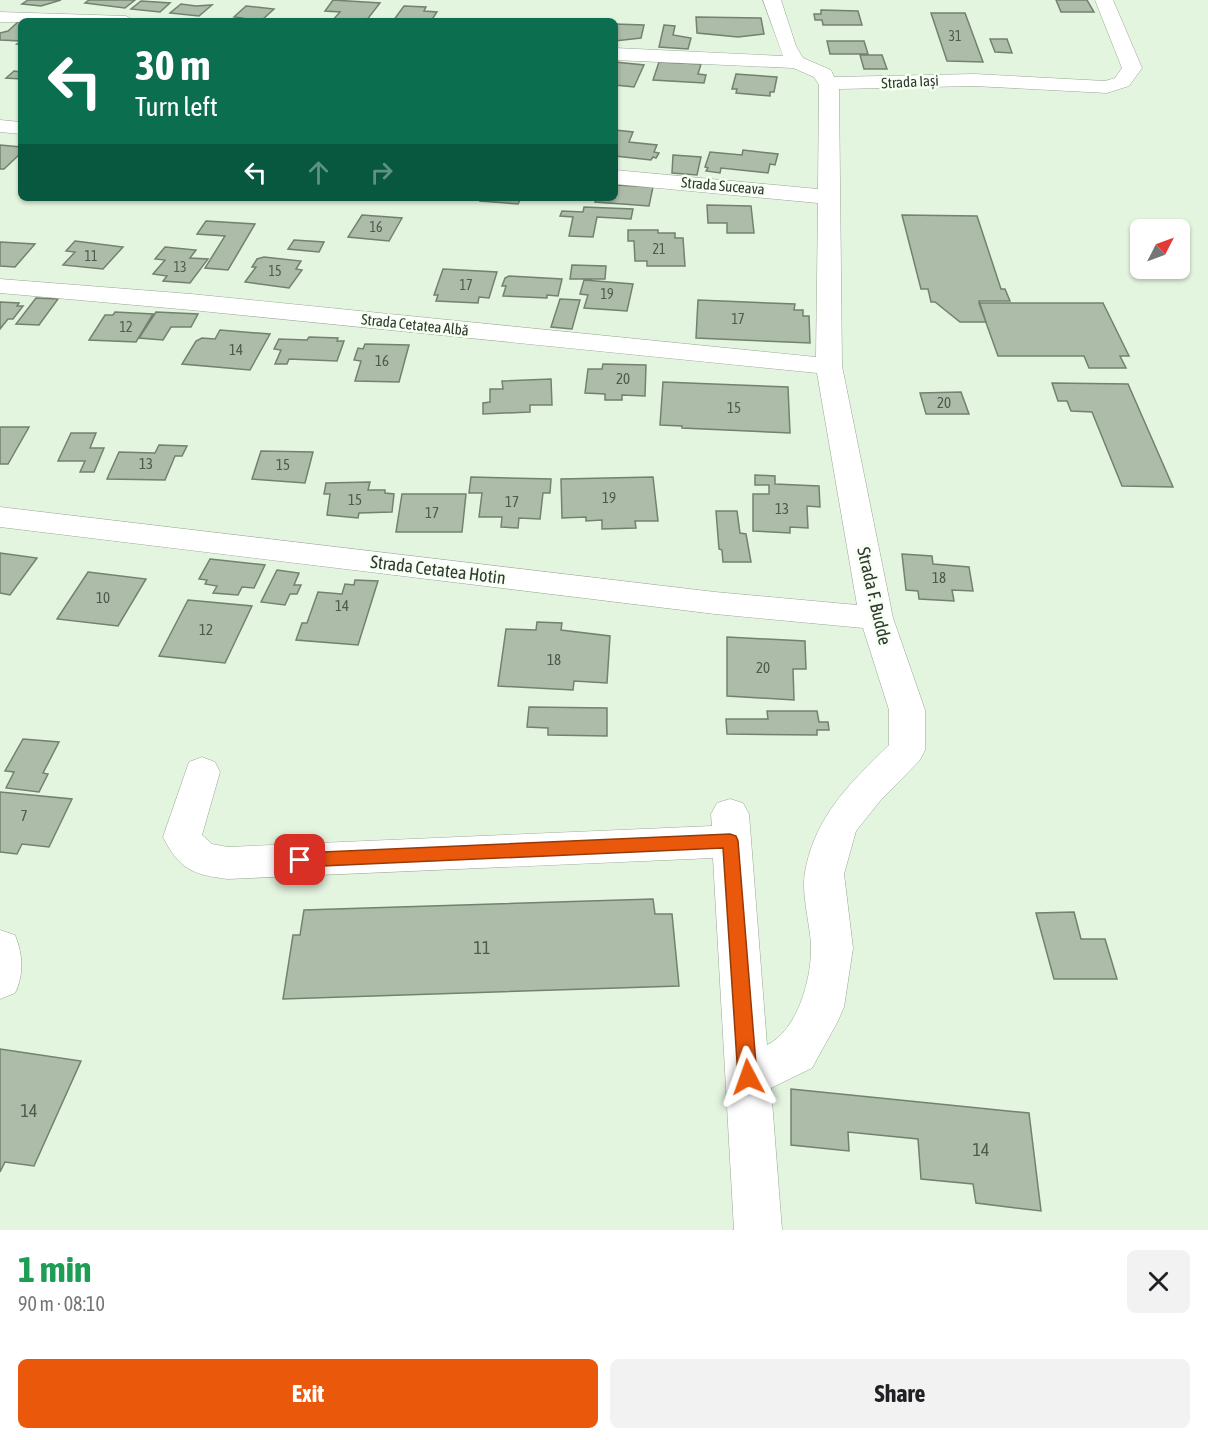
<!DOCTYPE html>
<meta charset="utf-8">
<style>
:root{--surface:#fff;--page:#f2f2f2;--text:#202124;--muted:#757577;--accent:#ea580c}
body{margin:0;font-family:"Asap Condensed",sans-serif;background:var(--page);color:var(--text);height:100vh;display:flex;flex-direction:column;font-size:22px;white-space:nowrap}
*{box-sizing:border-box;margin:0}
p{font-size:20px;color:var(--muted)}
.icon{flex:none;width:33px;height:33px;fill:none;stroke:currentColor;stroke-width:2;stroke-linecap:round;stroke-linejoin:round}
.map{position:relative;height:1230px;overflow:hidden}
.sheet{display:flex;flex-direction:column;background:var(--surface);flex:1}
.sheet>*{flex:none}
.banner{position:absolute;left:18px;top:18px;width:600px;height:183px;border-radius:9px;box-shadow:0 2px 4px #0004;background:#0b6e4f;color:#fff;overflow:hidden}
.needle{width:39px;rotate:48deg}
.buttons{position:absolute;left:1130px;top:219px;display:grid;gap:12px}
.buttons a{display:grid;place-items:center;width:60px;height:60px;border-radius:9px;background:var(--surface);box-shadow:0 2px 4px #0004;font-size:30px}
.pin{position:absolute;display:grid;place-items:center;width:51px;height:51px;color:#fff;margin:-26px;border-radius:12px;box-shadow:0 3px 9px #0006}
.me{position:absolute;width:66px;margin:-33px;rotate:356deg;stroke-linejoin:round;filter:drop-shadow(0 0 4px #0008)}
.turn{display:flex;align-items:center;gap:21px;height:126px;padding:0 18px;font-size:27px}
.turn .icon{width:78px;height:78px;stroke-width:2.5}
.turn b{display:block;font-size:42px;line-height:51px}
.lanes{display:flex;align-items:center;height:57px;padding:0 18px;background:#0003;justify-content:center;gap:30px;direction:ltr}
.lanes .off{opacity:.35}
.round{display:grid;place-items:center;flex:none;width:63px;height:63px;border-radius:9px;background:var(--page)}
.headline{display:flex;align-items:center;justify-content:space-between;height:102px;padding:0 18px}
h1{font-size:36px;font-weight:700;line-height:45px;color:#1e9e55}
.action{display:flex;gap:12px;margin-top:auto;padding:12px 18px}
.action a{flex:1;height:69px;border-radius:9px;background:var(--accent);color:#fff;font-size:24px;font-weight:700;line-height:69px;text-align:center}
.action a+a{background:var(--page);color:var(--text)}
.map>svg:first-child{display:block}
.building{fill:#acbca8;stroke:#73816f;stroke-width:1.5}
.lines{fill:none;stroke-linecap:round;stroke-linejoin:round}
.minor-casing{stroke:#98a794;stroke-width:1}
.minor{fill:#fff;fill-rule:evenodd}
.route{fill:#ea580c;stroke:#983908;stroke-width:1.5}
.labels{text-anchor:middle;stroke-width:5;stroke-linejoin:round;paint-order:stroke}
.far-number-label{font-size:14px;fill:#50594e}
.far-street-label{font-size:15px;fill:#323830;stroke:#f5fff2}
.number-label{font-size:15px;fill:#50594e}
.street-label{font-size:18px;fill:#323830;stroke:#f5fff2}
.near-number-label{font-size:18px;fill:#50594e}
</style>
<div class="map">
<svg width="1208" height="1230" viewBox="0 0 1208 1230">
<rect width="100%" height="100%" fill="#e3f4df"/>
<path class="building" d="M 28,0 L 61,0 L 41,6 L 22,4 Z
M 89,0 L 135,0 L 125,8 L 85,3 Z
M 333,0 L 380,3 L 366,21 L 332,21 L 340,12 L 325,11 Z
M 1056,0 L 1087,0 L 1094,12 L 1061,12 Z
M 141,1 L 170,3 L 160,12 L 131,9 Z
M 181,4 L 196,6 L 212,5 L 199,16 L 170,13 Z
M 246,6 L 274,9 L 263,19 L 244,21 L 241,21 L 243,18 L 234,17 Z
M 404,6 L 426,7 L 424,11 L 437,12 L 431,21 L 393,21 Z
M 821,10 L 858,11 L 862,25 L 823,25 L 822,20 L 815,20 L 814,14 L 821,14 Z
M 931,13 L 965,13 L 983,62 L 947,61 Z
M 696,17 L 761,18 L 764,34 L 738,37 L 697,33 Z
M 18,22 L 21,22 L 21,44 L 17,44 L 21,41 L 0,40 L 0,33 L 8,31 Z
M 615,24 L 644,25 L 641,38 L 615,41 Z
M 664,25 L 675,26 L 673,35 L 691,38 L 688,49 L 659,47 Z
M 990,39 L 1007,39 L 1012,53 L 995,52 Z
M 827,41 L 864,41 L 868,54 L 830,54 Z
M 860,55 L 882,55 L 887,69 L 864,69 Z
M 615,62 L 644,65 L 634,87 L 615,85 Z
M 659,62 L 701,64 L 698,74 L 706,75 L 704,83 L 653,80 Z
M 14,71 L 21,72 L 21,79 L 6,78 Z
M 736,74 L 777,77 L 774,92 L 770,92 L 770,96 L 736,93 L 737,89 L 732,89 Z
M 615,130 L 633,132 L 629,142 L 657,145 L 654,152 L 659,153 L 656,158 L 653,157 L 651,160 L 615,156 Z
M 0,145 L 21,147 L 21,153 L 4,169 L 0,169 Z
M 743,150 L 778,154 L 775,165 L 770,164 L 768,173 L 721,168 L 720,173 L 706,171 L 708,168 L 705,167 L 710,152 L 742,155 Z
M 673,155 L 701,157 L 697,175 L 672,173 Z
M 615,185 L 653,187 L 649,206 L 595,202 L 596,198 L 615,198 Z
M 481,198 L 521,198 L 518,204 L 480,201 Z
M 707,205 L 751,206 L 754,233 L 727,233 L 727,223 L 708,223 Z
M 584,207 L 633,209 L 631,219 L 597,217 L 593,237 L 569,236 L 573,217 L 560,216 L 562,211 L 583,212 Z
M 362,215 L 402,218 L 389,241 L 348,237 Z
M 902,215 L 977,216 L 1001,289 L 1005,289 L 1010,301 L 979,301 L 986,322 L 960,322 L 935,302 L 931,302 L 928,289 L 921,289 Z
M 206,221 L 255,224 L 228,270 L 205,268 L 225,236 L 197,234 Z
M 628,230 L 658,230 L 658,233 L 675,233 L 675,238 L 683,238 L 685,266 L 647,266 L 647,261 L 635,261 L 634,241 L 628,241 Z
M 294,240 L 324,242 L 319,252 L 288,249 Z
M 75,241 L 123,247 L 103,269 L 63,265 L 75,252 L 66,251 Z
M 0,242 L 35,244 L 15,267 L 0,266 Z
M 165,247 L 196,250 L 190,258 L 208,259 L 190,283 L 163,281 L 167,276 L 153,274 L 165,260 L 155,259 Z
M 264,257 L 301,261 L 296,269 L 302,270 L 289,288 L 245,282 L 256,267 L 252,267 L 257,259 Z
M 572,265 L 606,266 L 605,279 L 570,279 Z
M 443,269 L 497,272 L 489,298 L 479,297 L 478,303 L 436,301 L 438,295 L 434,295 Z
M 509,276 L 562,279 L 558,296 L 547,295 L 547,298 L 503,296 L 506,286 L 502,286 L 505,278 Z
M 584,280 L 633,284 L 627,311 L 584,308 L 588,295 L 580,294 Z
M 36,298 L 58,299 L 39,325 L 16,324 Z
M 560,299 L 580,300 L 572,329 L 551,327 Z
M 698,300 L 795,304 L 794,310 L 803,310 L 803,316 L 809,316 L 810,343 L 696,338 Z
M 0,302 L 19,303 L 17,306 L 23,306 L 13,319 L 8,319 L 0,329 Z
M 979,303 L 1103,303 L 1129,356 L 1120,356 L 1126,368 L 1089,368 L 1084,356 L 998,356 Z
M 115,312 L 153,314 L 136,342 L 89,340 L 105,315 L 113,315 Z
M 156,312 L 198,314 L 191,327 L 171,327 L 163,340 L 139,338 Z
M 220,330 L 270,334 L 250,370 L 182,364 L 196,341 L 202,338 L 215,339 Z
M 309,337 L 338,338 L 337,341 L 344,341 L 337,361 L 289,359 L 287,364 L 275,364 L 281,350 L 274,349 L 279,339 L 307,340 Z
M 365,344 L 409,345 L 399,382 L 355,381 L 361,361 L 354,360 L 358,348 L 363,349 Z
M 603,364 L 646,365 L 645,396 L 622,395 L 622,400 L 605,400 L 605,394 L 585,393 L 588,369 L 602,369 Z
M 551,379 L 552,405 L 530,405 L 530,412 L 483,414 L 483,403 L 490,402 L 490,389 L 503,389 L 502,381 Z
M 663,382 L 788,387 L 790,433 L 682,428 L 682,426 L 660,425 Z
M 1052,383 L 1128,384 L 1173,487 L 1122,486 L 1092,412 L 1071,411 L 1067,401 L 1058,401 Z
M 961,392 L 969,414 L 926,414 L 920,393 Z
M 0,427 L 29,427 L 8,464 L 0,464 Z
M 71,433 L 96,433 L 90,448 L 104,448 L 94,472 L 80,472 L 85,461 L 58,461 Z
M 159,445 L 187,446 L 182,456 L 175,456 L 165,480 L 107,479 L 119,452 L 155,453 Z
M 261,451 L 313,452 L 305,483 L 252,479 Z
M 755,475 L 775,476 L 775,484 L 819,486 L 820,507 L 807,506 L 808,528 L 790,527 L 790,533 L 753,531 L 753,494 L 769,494 L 769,485 L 755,485 Z
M 471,477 L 551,479 L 550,493 L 543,493 L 540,519 L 519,518 L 518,528 L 501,527 L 502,517 L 479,517 L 482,493 L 469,493 Z
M 653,477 L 658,521 L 635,521 L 636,528 L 602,529 L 602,520 L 586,521 L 586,517 L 562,518 L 561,479 Z
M 370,482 L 368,490 L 385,490 L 385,493 L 394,494 L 392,512 L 359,513 L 358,518 L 327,515 L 330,494 L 324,494 L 326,483 Z
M 402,494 L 466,494 L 462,532 L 396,532 Z
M 716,511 L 737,511 L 740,533 L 746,534 L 751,562 L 723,562 L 722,550 L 719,549 Z
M 0,553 L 37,558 L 10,595 L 0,593 Z
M 902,554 L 932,556 L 933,564 L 969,567 L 973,591 L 952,590 L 954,601 L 919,599 L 918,591 L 906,590 Z
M 210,559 L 265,565 L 254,588 L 242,587 L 238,595 L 213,593 L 217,586 L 205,584 L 207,580 L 199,579 Z
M 277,570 L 299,573 L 294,585 L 301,585 L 297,594 L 290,594 L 285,605 L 261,602 Z
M 88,572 L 146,579 L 118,626 L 57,619 Z
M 355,580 L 378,581 L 358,645 L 296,640 L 302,623 L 307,623 L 318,592 L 342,594 L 345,584 L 354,585 Z
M 188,600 L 252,606 L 225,663 L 159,656 Z
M 537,622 L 562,623 L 561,630 L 610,636 L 607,683 L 574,681 L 573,690 L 498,686 L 506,629 L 536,630 Z
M 727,637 L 805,641 L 806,669 L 793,669 L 794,700 L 727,696 Z
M 529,707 L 607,708 L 607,736 L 548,735 L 548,728 L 527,727 Z
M 767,711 L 817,711 L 819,722 L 828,722 L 829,730 L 817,730 L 817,735 L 727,734 L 726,719 L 768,719 Z
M 23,739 L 59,742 L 43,773 L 48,774 L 39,792 L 6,788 L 14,772 L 5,771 Z
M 0,792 L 72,799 L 49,847 L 22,844 L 17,854 L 0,852 Z
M 653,899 L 655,914 L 672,914 L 679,986 L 283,999 L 293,935 L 300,935 L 304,910 Z
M 1074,912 L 1081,939 L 1105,939 L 1117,979 L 1054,979 L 1036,913 Z
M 0,1049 L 81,1061 L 34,1166 L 5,1162 L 0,1172 Z
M 791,1089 L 1029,1113 L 1041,1211 L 976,1203 L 973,1184 L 921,1179 L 918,1139 L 848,1132 L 849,1151 L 791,1145 Z"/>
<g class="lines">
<defs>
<path id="minor" d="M 763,0 L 781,0 L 796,46 L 803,58 L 831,70 L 834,77 L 974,74 L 1105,81 L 1115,78 L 1122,68 L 1095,0 L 1113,0 L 1142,68 L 1129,86 L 1107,93 L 974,86 L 839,89 L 842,366 L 893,618 L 925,710 L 925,750 L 920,760 L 880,801 L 856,831 L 844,874 L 853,948 L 844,1007 L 838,1021 L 812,1068 L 771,1088 L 782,1230 L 734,1230 L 713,858 L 228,879 C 193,875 179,869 163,837 L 189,762 L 202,757 L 215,762 L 220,772 L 202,835 L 212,844 L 228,847 L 712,826 L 711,814 L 717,803 L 730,799 L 743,803 L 749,814 L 767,1045 C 798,1030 812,978 811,945 C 810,924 801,893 805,872 C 815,816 850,783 889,745 L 889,710 L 863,628 L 715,614 L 0,527 L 0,507 L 715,592 L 857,605 L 817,373 L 191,310 L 0,293 L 0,279 L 191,294 L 816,357 L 818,203 L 615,184 L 615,170 L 818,189 L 819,85 L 814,77 L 793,68 L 615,60 L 615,48 L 783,56 Z
M 0,12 L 126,16 L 135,21 L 0,22 Z
M 0,120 L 21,122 L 21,134 L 0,132 Z
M 0,930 L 15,935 C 23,954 24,975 15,993 L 0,999 Z"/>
</defs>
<use href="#minor" class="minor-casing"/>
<use href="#minor" class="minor"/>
</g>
<path class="route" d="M 730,834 L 736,836 L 738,841 L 757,1077 L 754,1084 L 748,1086 L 741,1084 L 738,1077 L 723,848 L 300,867 L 294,865 L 292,860 L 294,855 L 300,853 Z"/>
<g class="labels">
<g class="far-number-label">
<text x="955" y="41">31</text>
<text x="376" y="232">16</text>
<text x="659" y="254">21</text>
<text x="91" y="261">11</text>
<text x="180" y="272">13</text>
<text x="275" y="276">15</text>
<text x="466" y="290">17</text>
<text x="607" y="299">19</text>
<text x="738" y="324">17</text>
<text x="126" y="332">12</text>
</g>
<g class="far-street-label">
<text transform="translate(910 82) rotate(-3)" y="5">Strada Iași</text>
<text transform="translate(723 186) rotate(5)" y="5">Strada Suceava</text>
<text transform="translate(415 325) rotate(6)" y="5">Strada Cetatea Albă</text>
</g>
<g class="number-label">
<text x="236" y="355">14</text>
<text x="382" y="366">16</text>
<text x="623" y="384">20</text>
<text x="944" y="408">20</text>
<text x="734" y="413">15</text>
<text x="146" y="469">13</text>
<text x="283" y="470">15</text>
<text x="609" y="503">19</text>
<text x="355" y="505">15</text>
<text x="512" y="507">17</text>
<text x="782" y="514">13</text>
<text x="432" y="518">17</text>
<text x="939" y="583">18</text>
<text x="103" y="603">10</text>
<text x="342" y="611">14</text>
<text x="206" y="635">12</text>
<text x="554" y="665">18</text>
<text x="763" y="673">20</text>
<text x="24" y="821">7</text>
</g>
<g class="street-label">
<text transform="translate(438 570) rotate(7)" y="6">Strada Cetatea Hotin</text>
<text transform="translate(874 596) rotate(77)" y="6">Strada F. Budde</text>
</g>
<g class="near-number-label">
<text x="482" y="954">11</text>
<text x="29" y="1117">14</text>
<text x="981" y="1156">14</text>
</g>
</g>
</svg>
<div class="buttons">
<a><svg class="needle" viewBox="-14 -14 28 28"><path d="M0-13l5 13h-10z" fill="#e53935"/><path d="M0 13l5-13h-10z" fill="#757577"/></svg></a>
</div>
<div class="pin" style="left:300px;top:860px;background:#d93025"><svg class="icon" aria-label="arrive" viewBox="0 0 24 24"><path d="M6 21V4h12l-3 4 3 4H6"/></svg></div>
<svg class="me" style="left:748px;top:1077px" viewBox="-20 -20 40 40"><path d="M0-17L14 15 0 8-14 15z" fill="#ea580c" stroke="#fff" stroke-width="4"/></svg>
<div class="banner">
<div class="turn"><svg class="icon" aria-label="left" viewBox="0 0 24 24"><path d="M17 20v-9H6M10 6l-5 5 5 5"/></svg><div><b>30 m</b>Turn left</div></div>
<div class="lanes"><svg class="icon" aria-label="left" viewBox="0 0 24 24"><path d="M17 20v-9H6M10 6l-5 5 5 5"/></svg><svg class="icon off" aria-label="ahead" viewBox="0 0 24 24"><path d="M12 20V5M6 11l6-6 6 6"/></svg><svg class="icon off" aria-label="right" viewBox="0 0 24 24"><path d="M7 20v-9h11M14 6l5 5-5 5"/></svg></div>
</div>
</div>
<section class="sheet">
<div class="headline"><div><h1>1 min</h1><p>90 m · 08:10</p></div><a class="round"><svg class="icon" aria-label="close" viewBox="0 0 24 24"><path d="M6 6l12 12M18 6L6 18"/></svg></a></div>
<div class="action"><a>Exit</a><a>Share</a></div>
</section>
